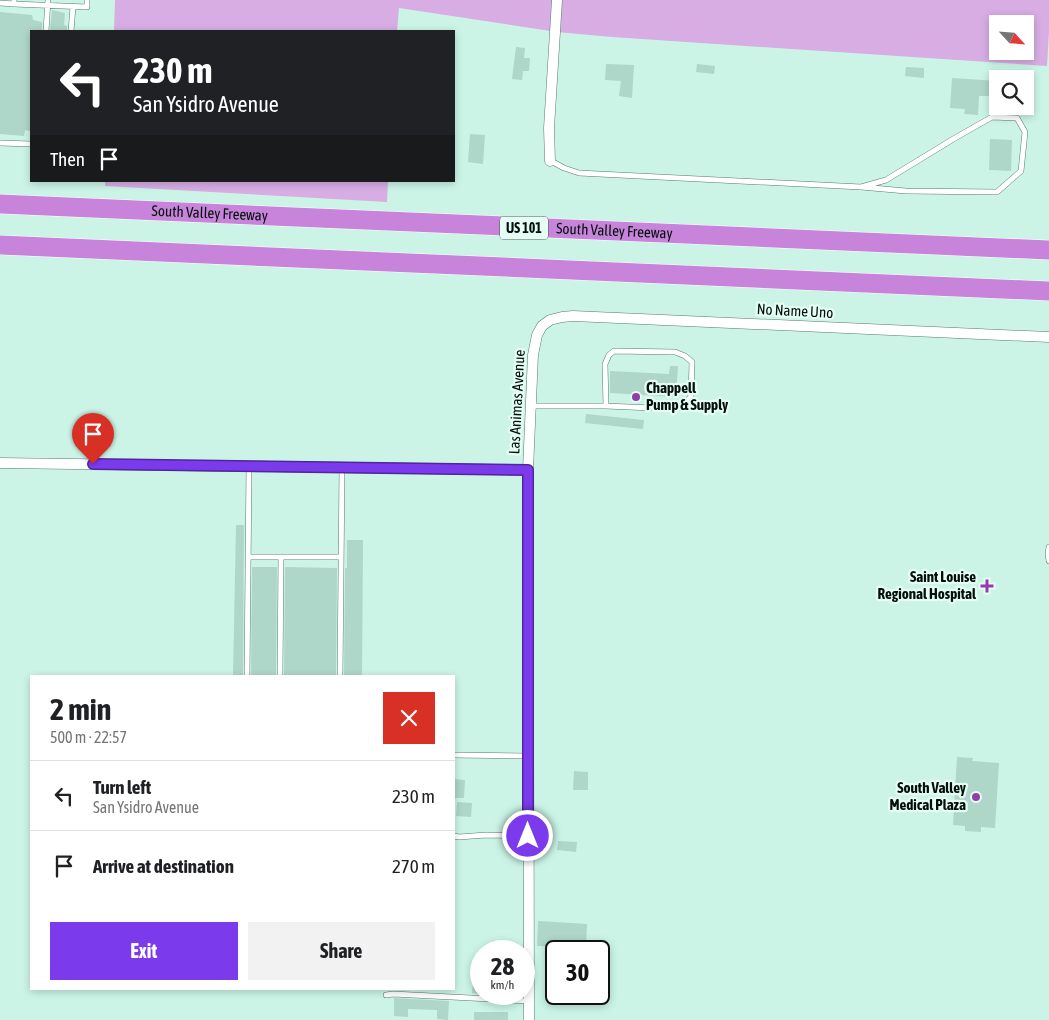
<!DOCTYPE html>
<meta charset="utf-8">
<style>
:root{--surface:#fff;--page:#f2f2f2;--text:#202124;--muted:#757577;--line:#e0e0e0;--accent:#7c3aed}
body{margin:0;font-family:"Asap Condensed",sans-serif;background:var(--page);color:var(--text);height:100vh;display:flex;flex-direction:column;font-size:19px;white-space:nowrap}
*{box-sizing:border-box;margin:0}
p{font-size:16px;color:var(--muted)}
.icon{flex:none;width:28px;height:28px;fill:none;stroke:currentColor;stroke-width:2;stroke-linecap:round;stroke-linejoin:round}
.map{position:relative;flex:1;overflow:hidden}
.side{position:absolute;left:30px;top:675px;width:425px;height:315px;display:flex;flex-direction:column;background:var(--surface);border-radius:0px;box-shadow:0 2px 8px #0003}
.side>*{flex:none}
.top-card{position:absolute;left:30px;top:30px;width:425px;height:152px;border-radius:0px;box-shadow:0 2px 8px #0003;background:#202124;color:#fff;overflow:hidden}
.needle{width:32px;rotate:116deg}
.fabs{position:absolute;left:989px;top:15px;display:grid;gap:10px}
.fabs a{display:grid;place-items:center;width:45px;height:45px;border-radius:0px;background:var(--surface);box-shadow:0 2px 8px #0003;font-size:25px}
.speed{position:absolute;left:470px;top:940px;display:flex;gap:10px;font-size:25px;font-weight:700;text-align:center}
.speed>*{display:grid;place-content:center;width:65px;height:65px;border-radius:50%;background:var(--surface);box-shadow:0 2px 8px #0003;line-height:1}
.speed small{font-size:12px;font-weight:400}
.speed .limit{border:2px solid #111;border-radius:8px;background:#fff;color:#111}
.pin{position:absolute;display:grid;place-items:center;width:42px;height:42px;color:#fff;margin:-51px -21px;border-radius:50% 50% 50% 0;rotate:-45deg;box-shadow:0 0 5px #0007}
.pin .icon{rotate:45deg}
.me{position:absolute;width:55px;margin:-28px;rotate:0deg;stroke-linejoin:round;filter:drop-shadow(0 0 4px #0008)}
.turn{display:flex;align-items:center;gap:18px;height:105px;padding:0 20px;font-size:22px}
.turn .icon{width:65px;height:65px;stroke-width:2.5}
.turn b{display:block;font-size:35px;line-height:42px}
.then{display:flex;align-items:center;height:48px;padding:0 20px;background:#0003;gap:10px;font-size:19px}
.round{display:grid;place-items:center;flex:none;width:52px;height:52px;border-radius:0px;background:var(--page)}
.overview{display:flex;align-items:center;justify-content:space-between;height:85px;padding:0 20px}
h1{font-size:30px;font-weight:700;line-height:38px}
.cta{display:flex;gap:10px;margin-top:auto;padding:10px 20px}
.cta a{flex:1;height:58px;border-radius:0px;background:var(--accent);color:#fff;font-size:20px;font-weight:700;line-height:58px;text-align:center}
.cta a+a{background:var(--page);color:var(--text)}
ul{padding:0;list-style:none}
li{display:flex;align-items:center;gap:15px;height:70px;padding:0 20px;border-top:1px solid var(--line)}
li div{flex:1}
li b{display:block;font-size:19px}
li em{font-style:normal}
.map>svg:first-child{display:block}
.green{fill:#d7ade4;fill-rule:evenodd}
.building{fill:#aed6c9}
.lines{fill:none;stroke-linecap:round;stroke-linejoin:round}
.service-casing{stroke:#567b70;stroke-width:6}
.minor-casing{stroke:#567b70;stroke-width:11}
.motorway-casing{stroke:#fff;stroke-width:20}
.service{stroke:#fff;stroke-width:5}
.minor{stroke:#fff;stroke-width:10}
.motorway{stroke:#c784da;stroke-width:19}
.route-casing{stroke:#51269a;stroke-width:12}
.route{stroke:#7c3aed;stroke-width:9}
.poi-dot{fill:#943daa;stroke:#e5fdf5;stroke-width:2}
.labels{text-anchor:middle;stroke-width:4.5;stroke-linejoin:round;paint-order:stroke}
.shield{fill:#e5fdf5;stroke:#465651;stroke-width:1}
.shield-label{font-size:14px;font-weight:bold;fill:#020f0b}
.street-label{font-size:15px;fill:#020f0b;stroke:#e5fdf5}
.poi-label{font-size:15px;font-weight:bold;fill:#020f0b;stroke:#e5fdf5;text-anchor:end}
</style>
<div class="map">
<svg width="1049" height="1020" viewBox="0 0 1049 1020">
<rect width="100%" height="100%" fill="#cbf4e7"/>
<path class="green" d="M 115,0 L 1049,0 L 1049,31 L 1047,66 L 612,37 L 557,32 L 399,8 L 397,31 L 114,31 ZM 998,24 L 1025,24 L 1025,51 L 998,51 Z
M 105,181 L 388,181 L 387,202 L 105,186 Z"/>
<path class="building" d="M 52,10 L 65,13 L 64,25 L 67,26 L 67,31 L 50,31 Z
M 0,12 L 32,15 L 33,20 L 42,22 L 42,31 L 31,31 L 31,113 L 30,131 L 25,130 L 24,136 L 0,134 Z
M 516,47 L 525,48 L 524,58 L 530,58 L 529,71 L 523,71 L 522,80 L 512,79 Z
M 606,64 L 634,65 L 632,98 L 619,96 L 621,81 L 605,80 Z
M 697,64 L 715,66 L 714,74 L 696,72 Z
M 906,67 L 924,68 L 924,78 L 905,76 Z
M 952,78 L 998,81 L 998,96 L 979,96 L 978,115 L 964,114 L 965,109 L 950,108 Z
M 470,134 L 485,135 L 483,164 L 468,162 Z
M 990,139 L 1012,140 L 1011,171 L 989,170 Z
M 670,366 L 678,366 L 676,397 L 610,393 L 610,371 L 669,374 Z
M 586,414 L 644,420 L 643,429 L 585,423 Z
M 236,525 L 244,525 L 243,676 L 233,676 Z
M 347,540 L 363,540 L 362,676 L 344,676 L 345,568 L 347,568 Z
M 252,567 L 277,567 L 276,676 L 251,676 Z
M 285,567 L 337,568 L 336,676 L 284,676 Z
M 957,757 L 973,758 L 972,761 L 999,763 L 995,828 L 981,827 L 981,832 L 965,831 L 965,826 L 953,825 Z
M 574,771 L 588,772 L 588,790 L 573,790 Z
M 454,779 L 465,780 L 464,798 L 454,798 Z
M 457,802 L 472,803 L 471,817 L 456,816 Z
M 558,841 L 577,842 L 576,852 L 557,850 Z
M 538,921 L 587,924 L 586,947 L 537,946 Z
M 473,977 L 481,977 L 481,994 L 472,993 Z
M 394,998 L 449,1001 L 448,1020 L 437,1019 L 437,1010 L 408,1009 L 408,1017 L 394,1016 Z
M 474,1012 L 508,1012 L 508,1020 L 474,1020 Z"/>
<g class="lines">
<defs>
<path id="service" d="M 0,3 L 14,4 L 14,0
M 14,4 L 87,7 L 87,0
M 46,31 L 48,0
M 71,31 L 73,7
M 0,143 L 31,144
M 551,161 L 564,168 L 579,173 L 861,187 L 906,191 L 997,192 L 1021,171 L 1025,132 L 1017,118 L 992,117 L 955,138 L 886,180 L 861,187
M 531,406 L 606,406 L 675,409 L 684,406 L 691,396 L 692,362 L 685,356 L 675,352 L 614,351 L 609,355 L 605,364 L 606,406
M 1049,547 L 1048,554 L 1049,561
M 248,557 L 341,557
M 247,676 L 249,467
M 280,676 L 281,557
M 340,676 L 342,468
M 454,755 L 528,756
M 454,836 L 459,837 L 486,835 L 528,836
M 386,995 L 393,994 L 529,1001"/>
<path id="minor" d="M 550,161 L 549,128 L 557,0
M 0,463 L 528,470
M 529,1020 L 528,470 L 533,355 L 537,335 L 542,326 L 550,320 L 562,317 L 573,316 L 1049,337"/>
<g id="motorway">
<path id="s1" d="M 0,204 L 1049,250"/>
<path d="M 0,245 L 1049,291"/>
</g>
</defs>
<use href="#service" class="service-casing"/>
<use href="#minor" class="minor-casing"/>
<use href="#motorway" class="motorway-casing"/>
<use href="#service" class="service"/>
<use href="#minor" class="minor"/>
<use href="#motorway" class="motorway"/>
</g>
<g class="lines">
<defs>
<path id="route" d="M 93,464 L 528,470 L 528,836"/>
</defs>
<use href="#route" class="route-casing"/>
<use href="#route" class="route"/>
</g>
<g class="poi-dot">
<circle cx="636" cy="397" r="5"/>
<path d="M984.5 578.5h5v5h5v5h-5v5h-5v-5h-5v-5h5z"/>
<circle cx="976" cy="797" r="5"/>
</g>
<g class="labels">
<rect class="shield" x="500" y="216.5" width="48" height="23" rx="4"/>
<g class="shield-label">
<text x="524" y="233">US 101</text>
</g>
<g class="street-label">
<text dy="5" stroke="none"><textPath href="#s1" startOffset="210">South Valley Freeway</textPath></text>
<text dy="5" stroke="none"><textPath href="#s1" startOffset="615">South Valley Freeway</textPath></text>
<text transform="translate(795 311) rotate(3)" y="5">No Name Uno</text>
<text transform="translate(517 402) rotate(-87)" y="5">Las Animas Avenue</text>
</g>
<g class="poi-label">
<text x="646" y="393" text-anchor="start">Chappell<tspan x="646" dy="17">Pump &amp; Supply</tspan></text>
<text x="976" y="582">Saint Louise<tspan x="976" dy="17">Regional Hospital</tspan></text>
<text x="966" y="793">South Valley<tspan x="966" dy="17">Medical Plaza</tspan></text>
</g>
</g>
</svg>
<div class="fabs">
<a><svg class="needle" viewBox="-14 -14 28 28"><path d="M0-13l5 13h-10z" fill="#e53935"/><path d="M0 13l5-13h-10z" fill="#757577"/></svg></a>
<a><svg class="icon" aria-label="search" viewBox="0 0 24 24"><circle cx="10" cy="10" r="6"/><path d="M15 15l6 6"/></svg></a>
</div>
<div class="speed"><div>28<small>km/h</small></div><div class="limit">30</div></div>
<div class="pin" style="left:93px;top:464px;background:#d93025"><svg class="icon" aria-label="arrive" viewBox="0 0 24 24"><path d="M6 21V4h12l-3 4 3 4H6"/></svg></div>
<svg class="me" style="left:528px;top:836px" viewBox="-20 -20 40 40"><circle r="17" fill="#7c3aed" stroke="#fff" stroke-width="3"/><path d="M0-11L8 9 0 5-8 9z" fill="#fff"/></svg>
<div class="top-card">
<div class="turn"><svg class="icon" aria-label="left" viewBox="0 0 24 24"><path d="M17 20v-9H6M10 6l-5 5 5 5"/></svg><div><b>230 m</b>San Ysidro Avenue</div></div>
<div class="then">Then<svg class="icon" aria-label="arrive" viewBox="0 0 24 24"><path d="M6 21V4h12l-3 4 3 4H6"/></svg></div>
</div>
<section class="side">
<div class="overview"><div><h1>2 min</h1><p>500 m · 22:57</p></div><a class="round" style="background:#d93025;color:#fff"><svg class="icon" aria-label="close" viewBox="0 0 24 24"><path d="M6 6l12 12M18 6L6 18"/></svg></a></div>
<ul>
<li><svg class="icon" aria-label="left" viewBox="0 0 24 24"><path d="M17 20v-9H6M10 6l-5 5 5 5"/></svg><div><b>Turn left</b><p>San Ysidro Avenue</p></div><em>230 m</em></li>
<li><svg class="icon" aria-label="arrive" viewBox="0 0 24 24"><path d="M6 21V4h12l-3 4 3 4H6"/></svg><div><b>Arrive at destination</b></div><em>270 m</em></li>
</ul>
<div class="cta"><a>Exit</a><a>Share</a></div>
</section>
</div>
